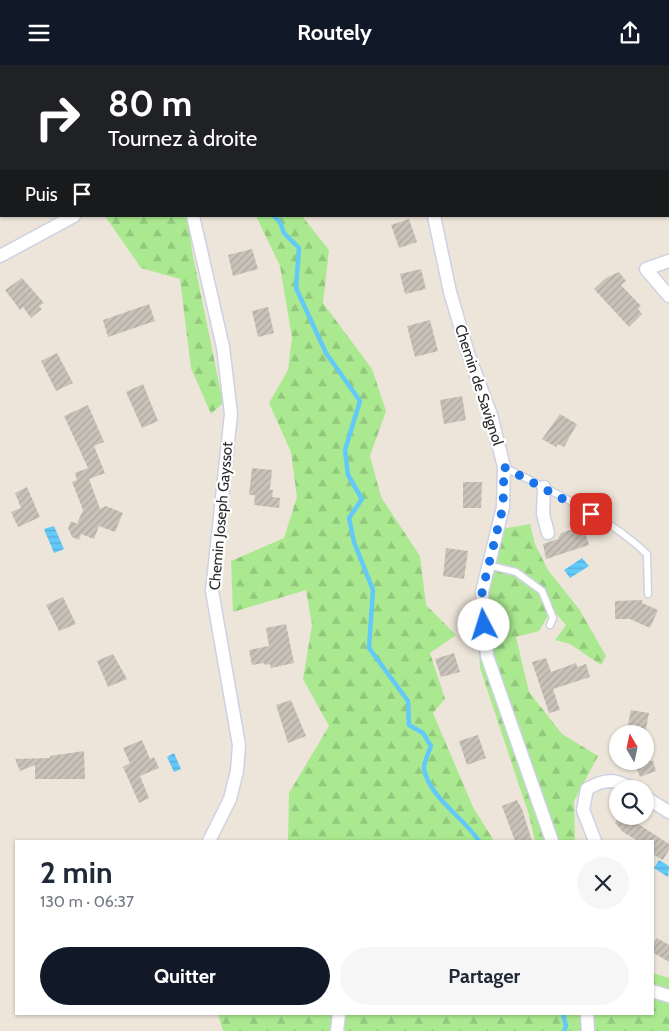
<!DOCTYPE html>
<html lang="fr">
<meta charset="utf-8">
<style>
:root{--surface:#fff;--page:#f6f6f7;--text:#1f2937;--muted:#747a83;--accent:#111827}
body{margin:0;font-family:Cabin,sans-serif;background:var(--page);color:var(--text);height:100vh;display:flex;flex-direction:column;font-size:19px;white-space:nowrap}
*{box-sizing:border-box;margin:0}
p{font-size:16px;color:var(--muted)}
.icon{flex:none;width:28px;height:28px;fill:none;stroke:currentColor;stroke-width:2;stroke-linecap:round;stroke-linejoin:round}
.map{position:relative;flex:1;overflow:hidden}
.side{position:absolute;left:15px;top:775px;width:639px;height:175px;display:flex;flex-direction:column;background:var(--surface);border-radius:0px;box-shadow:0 1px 4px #0004}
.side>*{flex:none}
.top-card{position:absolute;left:0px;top:0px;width:670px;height:152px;box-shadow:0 1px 4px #0004;background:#202124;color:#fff;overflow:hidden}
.needle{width:32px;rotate:351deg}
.controls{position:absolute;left:609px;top:660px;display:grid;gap:10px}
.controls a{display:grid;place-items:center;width:45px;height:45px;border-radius:50%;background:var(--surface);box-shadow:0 1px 4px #0004;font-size:25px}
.pin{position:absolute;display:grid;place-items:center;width:42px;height:42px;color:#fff;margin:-21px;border-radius:10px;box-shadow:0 2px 8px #0006}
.me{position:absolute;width:55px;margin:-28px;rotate:355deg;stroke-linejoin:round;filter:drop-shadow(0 0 4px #0008)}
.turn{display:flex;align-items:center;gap:18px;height:105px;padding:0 25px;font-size:22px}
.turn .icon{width:65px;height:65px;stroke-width:2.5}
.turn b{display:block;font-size:35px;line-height:42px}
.then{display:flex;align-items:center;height:48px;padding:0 25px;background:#0003;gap:10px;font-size:19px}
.round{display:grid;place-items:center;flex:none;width:52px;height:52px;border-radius:26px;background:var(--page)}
.overview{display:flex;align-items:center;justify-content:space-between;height:85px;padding:0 25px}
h1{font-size:30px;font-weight:800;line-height:38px}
.primary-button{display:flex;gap:10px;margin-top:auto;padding:10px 25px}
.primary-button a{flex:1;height:58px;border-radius:30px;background:var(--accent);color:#fff;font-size:20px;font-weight:800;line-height:58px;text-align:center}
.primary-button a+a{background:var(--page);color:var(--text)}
header{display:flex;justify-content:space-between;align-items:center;height:65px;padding:0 25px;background:var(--accent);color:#fff;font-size:22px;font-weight:800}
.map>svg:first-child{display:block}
.forest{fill:url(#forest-firs)}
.water{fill:url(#water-rules)}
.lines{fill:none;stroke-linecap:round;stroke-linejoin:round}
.stream{stroke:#62c9f9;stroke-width:4.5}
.building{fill:url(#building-hatch)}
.service-casing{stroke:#ced1e3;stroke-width:9}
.minor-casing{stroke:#ced1e3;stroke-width:15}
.path{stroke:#c7c7c7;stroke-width:2.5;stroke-dasharray:4 2.5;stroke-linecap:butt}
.service{stroke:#fff;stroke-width:6}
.minor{stroke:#fff;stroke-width:12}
.route{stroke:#1a73e8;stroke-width:9;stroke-dasharray:0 16.2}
.labels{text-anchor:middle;stroke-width:4.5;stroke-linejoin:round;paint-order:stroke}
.street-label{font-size:15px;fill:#292929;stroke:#fff}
</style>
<header><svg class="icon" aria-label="menu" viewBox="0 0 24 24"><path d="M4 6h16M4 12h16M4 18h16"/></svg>Routely<svg class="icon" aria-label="share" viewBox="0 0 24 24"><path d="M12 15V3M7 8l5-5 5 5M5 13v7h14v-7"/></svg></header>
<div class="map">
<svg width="669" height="966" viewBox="0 0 669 966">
<defs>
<pattern id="forest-firs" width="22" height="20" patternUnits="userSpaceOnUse" patternTransform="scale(1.25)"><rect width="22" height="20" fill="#aae990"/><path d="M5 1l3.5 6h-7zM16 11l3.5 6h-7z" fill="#92c87c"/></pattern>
<pattern id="water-rules" width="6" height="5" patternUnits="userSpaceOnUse" patternTransform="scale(1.25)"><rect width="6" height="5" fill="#62c9f9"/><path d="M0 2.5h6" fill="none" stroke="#55add5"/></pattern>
<pattern id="building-hatch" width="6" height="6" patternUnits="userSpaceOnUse" patternTransform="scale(1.25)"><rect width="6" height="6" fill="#c8c2b9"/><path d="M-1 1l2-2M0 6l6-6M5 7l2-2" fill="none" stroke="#aca79f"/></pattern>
</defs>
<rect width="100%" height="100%" fill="#ede5d9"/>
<path class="forest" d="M 105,151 L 188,151 L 192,186 L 223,338 L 211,349 L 191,303 L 180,214 L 141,203 Z
M 256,151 L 302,151 L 329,185 L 323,238 L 372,304 L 386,346 L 370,391 L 381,432 L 420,491 L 426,540 L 456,570 L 430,588 L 445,634 L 433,648 L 473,742 L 494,776 L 288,776 L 289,728 L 329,661 L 303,614 L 312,560 L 306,525 L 233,547 L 231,496 L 284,473 L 297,432 L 291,387 L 269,338 L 288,305 L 292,273 L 280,201 Z
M 530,459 L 535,479 L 548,505 L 579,544 L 606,591 L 601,600 L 570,579 L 555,575 L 566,560 L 552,544 L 539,566 L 516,572 L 529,627 L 562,669 L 598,691 L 574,736 L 575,776 L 535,776 L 529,750 L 480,603 L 477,546 L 501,464 Z
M 653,908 L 669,913 L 669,966 L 223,966 L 218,949 L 652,949 Z"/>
<path class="water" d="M 54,461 L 64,484 L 54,488 L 44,464 Z
M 582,493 L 589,501 L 570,513 L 564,505 Z
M 174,688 L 181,704 L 174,707 L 167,692 Z
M 659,795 L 669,801 L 668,812 L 654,803 Z"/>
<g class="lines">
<path class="stream" d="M 196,1 L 197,0
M 274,151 L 280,157 L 284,168 L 299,183 L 296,223 L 326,288 L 360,336 L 345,385 L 348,410 L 362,434 L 349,453 L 354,477 L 373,525 L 369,583 L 408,636 L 409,660 L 423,668 L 431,681 C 429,687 424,697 424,703 C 428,731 464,753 479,776
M 563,949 L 566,961 L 564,966"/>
</g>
<path class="building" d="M 409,154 L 417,177 L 399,183 L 391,160 Z
M 252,184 L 258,204 L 233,211 L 228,190 Z
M 421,204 L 426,224 L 405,229 L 400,209 Z
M 619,207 L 626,216 L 621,220 L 641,241 L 638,244 L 642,249 L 629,262 L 594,224 L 606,213 Z
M 22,213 L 44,238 L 39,241 L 42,244 L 31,253 L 23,242 L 20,245 L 5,225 Z
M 149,239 L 155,256 L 108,272 L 103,255 Z
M 268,242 L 274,268 L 258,272 L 252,246 Z
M 430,255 L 438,286 L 415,292 L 407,261 Z
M 57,288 L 73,318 L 56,326 L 41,296 Z
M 143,319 L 158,356 L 142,363 L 126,327 Z
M 462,331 L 466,355 L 444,359 L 440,335 Z
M 88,340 L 104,377 L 94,381 L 105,408 L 89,414 L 100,444 L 106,441 L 123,448 L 115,467 L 99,461 L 94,474 L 81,469 L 79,475 L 72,472 L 68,463 L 71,456 L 77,459 L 83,445 L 72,417 L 77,415 L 75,408 L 88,403 L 64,351 Z
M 560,349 L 577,359 L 564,382 L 558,379 L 556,382 L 542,374 Z
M 252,403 L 272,405 L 270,425 L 273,425 L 272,432 L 280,433 L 279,443 L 254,440 L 255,430 L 249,430 Z
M 463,417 L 482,417 L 481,443 L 463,443 Z
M 27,422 L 40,452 L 18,462 L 11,447 L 21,443 L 15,428 Z
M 583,461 L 589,480 L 546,494 L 543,479 L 558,474 L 561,468 Z
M 446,483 L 468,486 L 464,514 L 443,511 Z
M 63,532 L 76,559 L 59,566 L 46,540 Z
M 642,535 L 642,538 L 658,545 L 650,563 L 630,554 L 615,554 L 615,536 Z
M 286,559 L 294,598 L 271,603 L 270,599 L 265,600 L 264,598 L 252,600 L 249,585 L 269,581 L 266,563 Z
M 454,588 L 460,607 L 441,612 L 435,594 Z
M 113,589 L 127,614 L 108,622 L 97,596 Z
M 546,593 L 551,607 L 576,598 L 577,602 L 586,599 L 590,612 L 553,624 L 560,645 L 549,648 L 532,597 Z
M 291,635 L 306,671 L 288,678 L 276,640 Z
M 631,645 L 649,648 L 645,669 L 626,669 Z
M 478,670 L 486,693 L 467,700 L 459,676 Z
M 142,675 L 150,694 L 154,692 L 159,703 L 140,711 L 149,733 L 139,738 L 123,702 L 130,698 L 123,683 Z
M 84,686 L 85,714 L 35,714 L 35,700 L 20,706 L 15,694 L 50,693 L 50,691 Z
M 634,696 L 653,696 L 656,706 L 640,712 Z
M 517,735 L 522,744 L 532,776 L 515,776 L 502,741 Z
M 621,751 L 626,751 L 669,779 L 669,785 L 663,795 L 652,789 L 652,776 L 638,776 L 623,767 L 615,758 Z
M 657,873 L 669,880 L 669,897 L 652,887 L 652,880 Z"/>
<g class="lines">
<defs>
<path id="service" d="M 504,402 C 553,427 607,451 647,489 L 648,529
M 488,500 L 516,507 L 542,526 L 553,553 L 550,560"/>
<path id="minor" d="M 390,0 L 390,1
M 648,0 L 648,1
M 206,1 L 206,0
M 669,54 L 669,55
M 193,151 L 223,282 L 231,349 L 212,526 L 239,680 L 237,706 L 230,734 L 209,776
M 434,151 L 450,227 L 468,288 L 491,350 L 504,402 L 503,442 L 482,527 L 487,591 L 552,776
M 0,191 L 74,151
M 669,231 L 646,204 L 669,196
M 544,422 L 543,449 L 548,468
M 645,732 L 669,747
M 595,776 L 583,745 L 587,724 C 604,714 615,713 632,724
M 652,926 L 669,931
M 587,949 L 588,966
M 337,966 L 339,949"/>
</defs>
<use href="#service" class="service-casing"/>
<use href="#minor" class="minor-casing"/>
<path class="path" d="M 80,0 L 80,1"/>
<use href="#service" class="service"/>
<use href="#minor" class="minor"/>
</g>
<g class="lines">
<path class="route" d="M 484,560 L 482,527 L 503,442 L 504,402 L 591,449"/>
</g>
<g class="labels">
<g class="street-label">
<text transform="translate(479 320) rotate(72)" y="5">Chemin de Savignol</text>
<text transform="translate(221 451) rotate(-85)" y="5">Chemin Joseph Gayssot</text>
</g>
</g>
</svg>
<div class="controls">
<a><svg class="needle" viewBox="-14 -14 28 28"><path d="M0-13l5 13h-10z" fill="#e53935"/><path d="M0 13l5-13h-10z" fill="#747a83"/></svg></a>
<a><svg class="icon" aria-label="search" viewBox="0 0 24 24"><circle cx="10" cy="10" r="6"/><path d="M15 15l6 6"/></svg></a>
</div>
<div class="pin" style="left:591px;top:449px;background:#d93025"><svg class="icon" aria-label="arrive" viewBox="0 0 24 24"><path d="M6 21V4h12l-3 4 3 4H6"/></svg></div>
<svg class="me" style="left:484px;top:560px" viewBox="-20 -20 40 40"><circle r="19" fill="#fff"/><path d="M0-13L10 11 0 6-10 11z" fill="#1a73e8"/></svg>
<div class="top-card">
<div class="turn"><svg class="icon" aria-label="right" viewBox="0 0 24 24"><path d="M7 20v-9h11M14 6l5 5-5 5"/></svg><div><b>80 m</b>Tournez à droite</div></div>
<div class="then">Puis<svg class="icon" aria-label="arrive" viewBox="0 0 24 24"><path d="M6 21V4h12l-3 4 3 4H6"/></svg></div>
</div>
<section class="side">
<div class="overview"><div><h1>2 min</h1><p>130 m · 06:37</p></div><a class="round"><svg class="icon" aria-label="close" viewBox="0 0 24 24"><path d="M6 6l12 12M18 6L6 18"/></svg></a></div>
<div class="primary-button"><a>Quitter</a><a>Partager</a></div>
</section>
</div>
